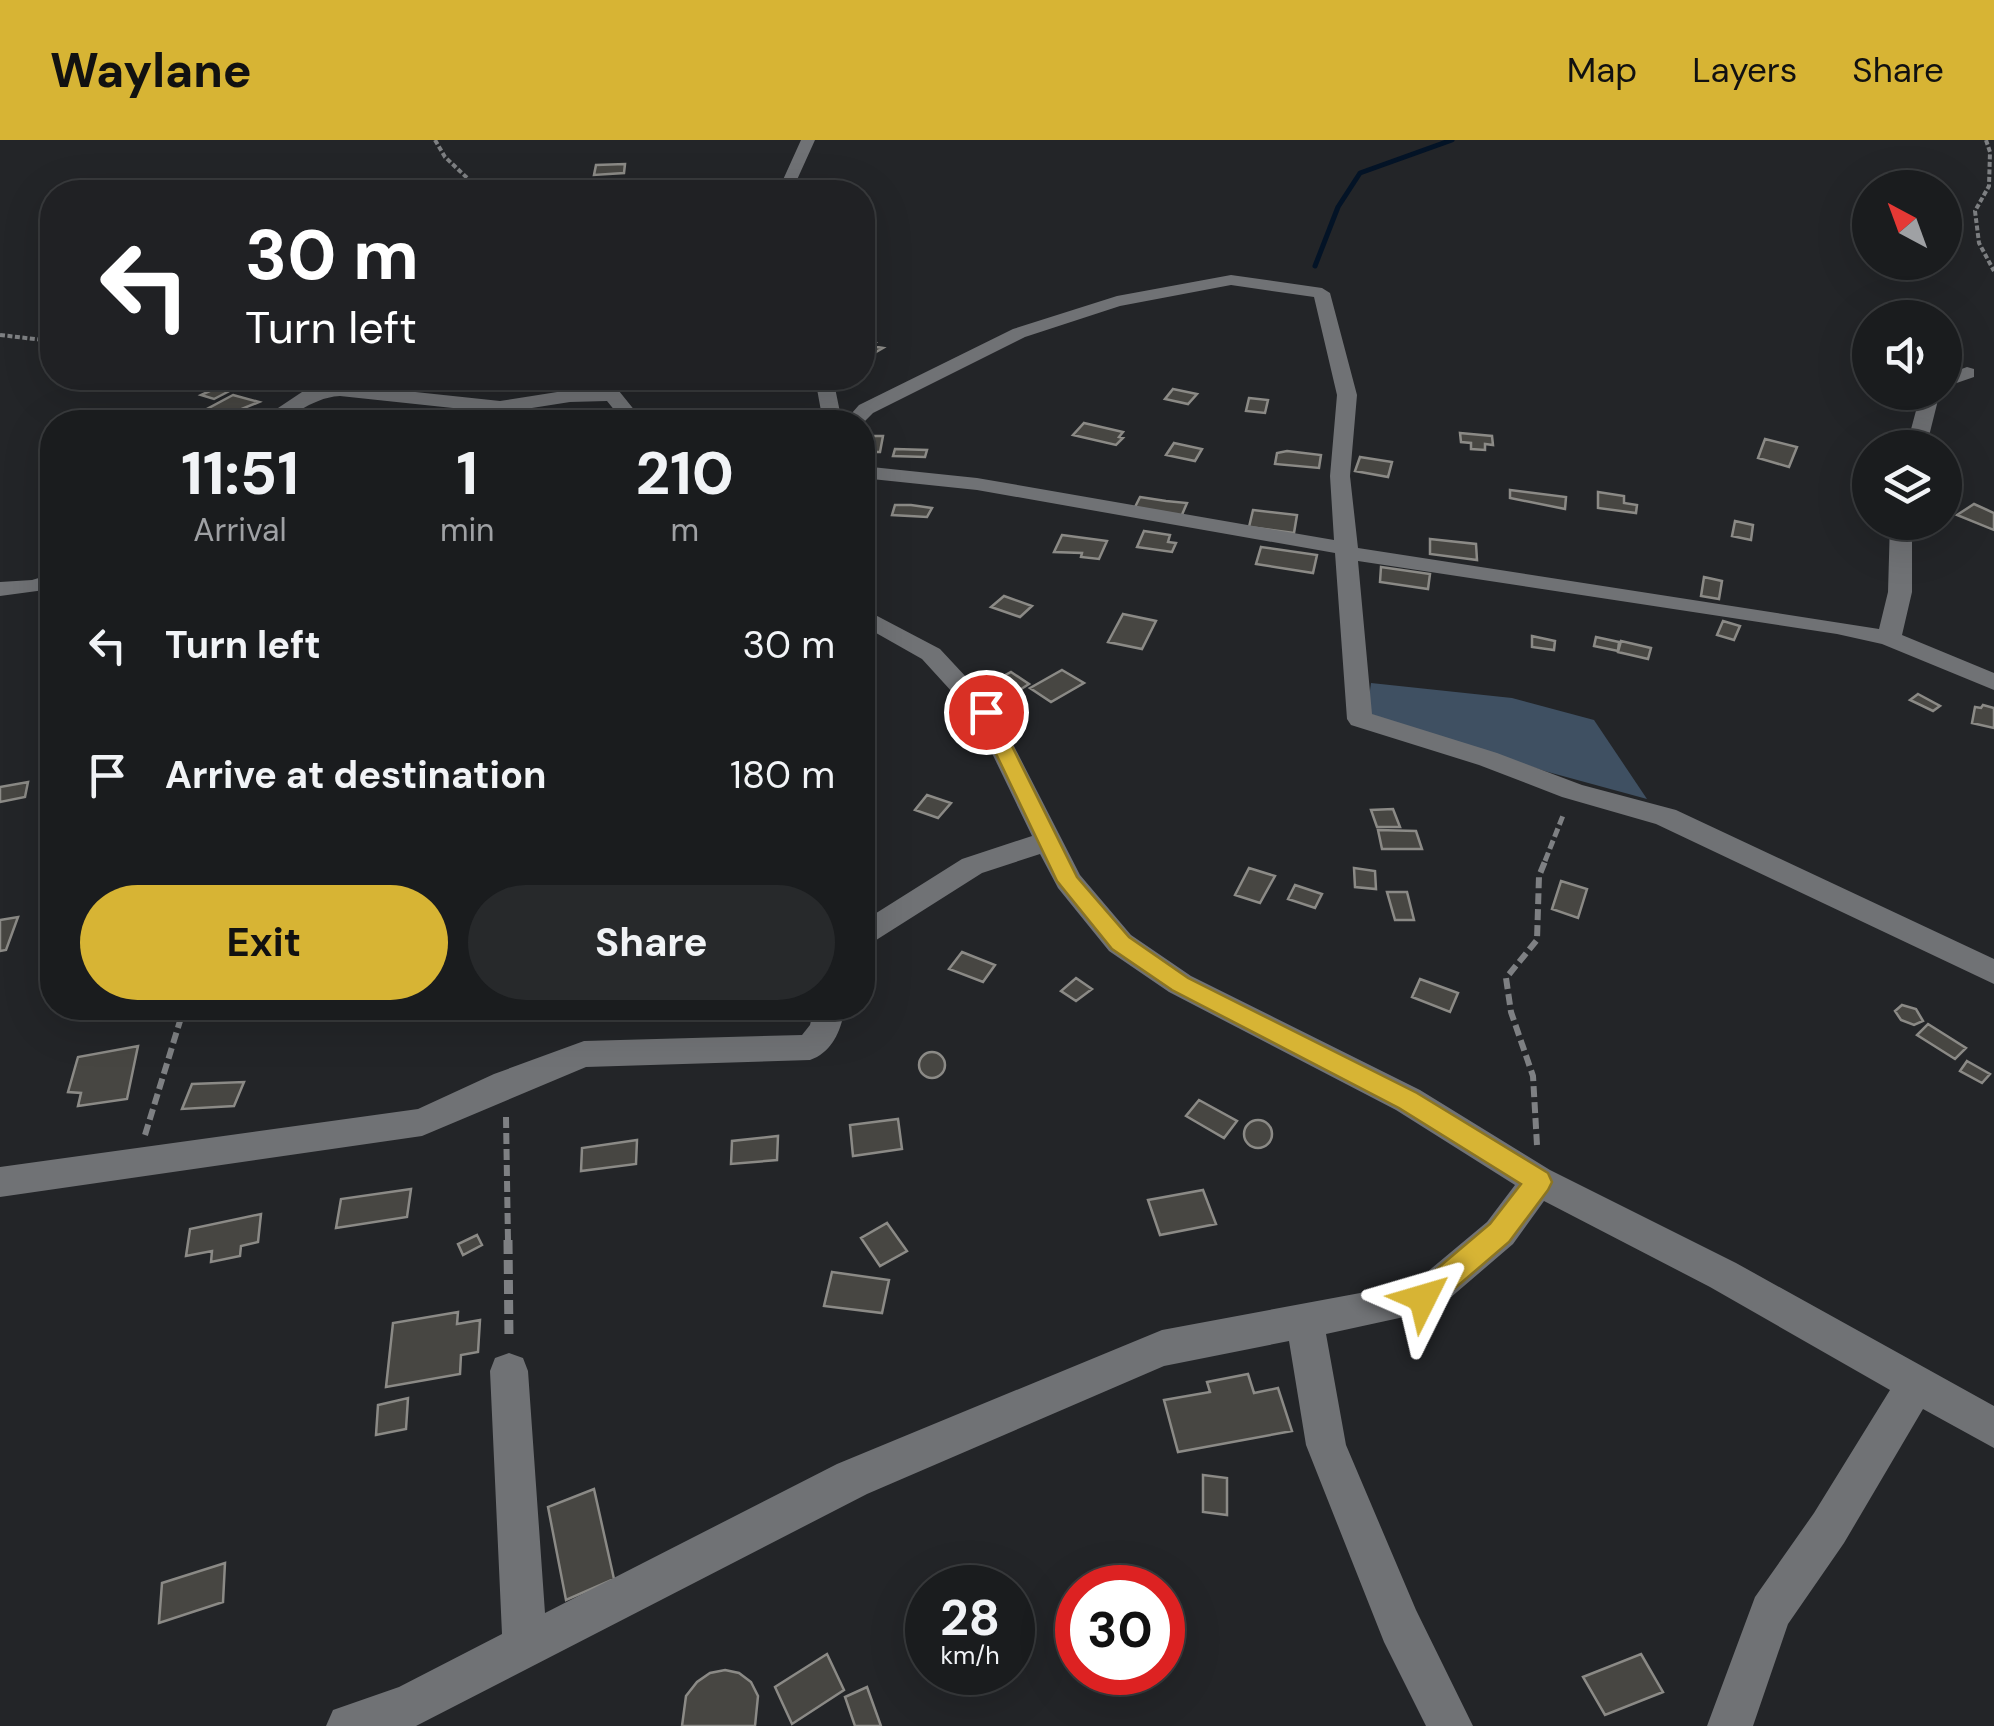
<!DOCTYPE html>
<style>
:root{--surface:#1a1c1e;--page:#27292b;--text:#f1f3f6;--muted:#9fa1a4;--line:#383a3c;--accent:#d7b434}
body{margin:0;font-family:"DM Sans",sans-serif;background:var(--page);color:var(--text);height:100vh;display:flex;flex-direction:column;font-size:38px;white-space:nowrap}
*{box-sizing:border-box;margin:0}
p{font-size:32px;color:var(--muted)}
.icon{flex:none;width:55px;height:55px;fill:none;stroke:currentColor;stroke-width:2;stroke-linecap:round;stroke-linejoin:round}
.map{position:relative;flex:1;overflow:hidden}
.side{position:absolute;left:40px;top:270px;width:835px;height:610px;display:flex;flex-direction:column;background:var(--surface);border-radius:40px;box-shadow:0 10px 40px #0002,0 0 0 2px var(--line)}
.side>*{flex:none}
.hud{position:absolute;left:40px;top:40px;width:835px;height:210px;border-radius:40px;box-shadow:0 10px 40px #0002,0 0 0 2px var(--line);background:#202124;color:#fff;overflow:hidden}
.needle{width:65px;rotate:319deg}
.buttons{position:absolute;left:1852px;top:30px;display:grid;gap:20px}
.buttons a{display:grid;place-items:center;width:110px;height:110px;border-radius:50%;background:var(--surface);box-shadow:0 10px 40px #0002,0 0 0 2px var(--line);font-size:50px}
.speed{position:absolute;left:905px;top:1425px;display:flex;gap:20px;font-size:50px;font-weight:700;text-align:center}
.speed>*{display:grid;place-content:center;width:130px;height:130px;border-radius:50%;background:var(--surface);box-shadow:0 10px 40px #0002,0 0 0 2px var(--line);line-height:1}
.speed small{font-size:25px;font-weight:400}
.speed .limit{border:15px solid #d22;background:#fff;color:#111}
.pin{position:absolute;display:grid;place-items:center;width:85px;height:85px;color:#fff;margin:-42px;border:5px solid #fff;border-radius:50%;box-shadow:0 2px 10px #0007}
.me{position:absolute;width:110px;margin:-55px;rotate:50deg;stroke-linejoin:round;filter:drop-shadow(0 0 8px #0008)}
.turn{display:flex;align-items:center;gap:35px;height:210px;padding:0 40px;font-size:45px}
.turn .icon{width:130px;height:130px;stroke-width:2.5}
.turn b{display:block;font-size:70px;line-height:85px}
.eta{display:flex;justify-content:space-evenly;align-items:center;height:170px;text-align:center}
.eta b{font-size:60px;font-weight:700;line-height:70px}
.primary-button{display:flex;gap:20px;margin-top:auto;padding:20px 40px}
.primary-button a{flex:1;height:115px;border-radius:60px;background:var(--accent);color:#111;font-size:40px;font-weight:700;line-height:115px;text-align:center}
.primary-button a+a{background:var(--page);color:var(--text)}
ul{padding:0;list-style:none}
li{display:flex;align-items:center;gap:30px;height:130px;padding:0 40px}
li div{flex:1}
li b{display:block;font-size:38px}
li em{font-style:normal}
header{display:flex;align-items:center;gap:60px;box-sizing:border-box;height:140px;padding:0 50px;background:var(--accent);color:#111}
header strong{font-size:48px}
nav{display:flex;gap:55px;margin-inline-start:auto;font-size:35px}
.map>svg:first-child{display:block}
.green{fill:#3f5062}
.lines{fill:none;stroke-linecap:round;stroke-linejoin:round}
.stream{stroke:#031326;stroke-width:5}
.building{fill:#474642;stroke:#8b8a86;stroke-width:2.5}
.path-far3{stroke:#7e8083;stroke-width:4;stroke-dasharray:5 2.5;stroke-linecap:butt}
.path-far2{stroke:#7e8083;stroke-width:5;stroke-dasharray:9 4;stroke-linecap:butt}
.path-far1{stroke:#7e8083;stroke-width:6;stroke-dasharray:11 5;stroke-linecap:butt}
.path{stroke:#7e8083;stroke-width:9;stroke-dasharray:14 6;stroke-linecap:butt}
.minor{fill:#707275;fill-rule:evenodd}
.route{fill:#d7b434;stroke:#8c7522;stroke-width:2.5}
</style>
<header>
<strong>Waylane</strong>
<nav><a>Map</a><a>Layers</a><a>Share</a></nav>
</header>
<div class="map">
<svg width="1994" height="1586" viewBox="0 0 1994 1586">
<rect width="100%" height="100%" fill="#232528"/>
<path class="green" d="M 1371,543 L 1512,558 L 1594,580 L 1647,659 L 1548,632 L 1367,573 Z"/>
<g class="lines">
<path class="stream" d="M 1315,126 L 1338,67 L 1360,33 L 1452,0"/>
</g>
<path class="building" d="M 625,24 L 624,33 L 594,35 L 596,25 Z
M 862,201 L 875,203 L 871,206 L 883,208 L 862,220 Z
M 227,243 L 239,246 L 214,259 L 201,255 Z
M 1173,249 L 1197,254 L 1188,264 L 1165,259 Z
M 233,255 L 259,262 L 227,275 L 207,269 Z
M 1249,258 L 1268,260 L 1265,273 L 1246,271 Z
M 1084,283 L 1123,292 L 1119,297 L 1123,298 L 1116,305 L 1073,295 Z
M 1460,293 L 1492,296 L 1493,305 L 1485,304 L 1485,310 L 1471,309 L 1471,303 L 1461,302 Z
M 862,296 L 883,296 L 880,312 L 862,312 Z
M 1765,299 L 1797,307 L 1789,327 L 1758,318 Z
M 1174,303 L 1202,309 L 1195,321 L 1166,315 Z
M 895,309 L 927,310 L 925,317 L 893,316 Z
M 1287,311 L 1321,315 L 1319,328 L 1275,324 L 1277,313 Z
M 1360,317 L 1392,322 L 1388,337 L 1355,331 Z
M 1510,350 L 1566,357 L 1565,369 L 1510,358 Z
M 1598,352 L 1624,356 L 1624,363 L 1637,365 L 1636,373 L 1598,368 Z
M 1140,357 L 1166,361 L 1187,363 L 1181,377 L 1135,367 Z
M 1974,364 L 1994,373 L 1994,390 L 1957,375 Z
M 895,365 L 911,365 L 932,368 L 927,377 L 892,375 Z
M 1253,370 L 1297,375 L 1294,393 L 1249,387 Z
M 1735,381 L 1753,385 L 1751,400 L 1732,396 Z
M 1144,391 L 1170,395 L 1168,402 L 1176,403 L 1172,412 L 1137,407 Z
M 1062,395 L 1107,401 L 1099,419 L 1081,417 L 1082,413 L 1054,412 Z
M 1430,399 L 1476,404 L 1477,420 L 1430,414 Z
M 1261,407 L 1317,415 L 1313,433 L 1256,424 Z
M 1381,427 L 1430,434 L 1428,449 L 1380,442 Z
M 1704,437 L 1722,441 L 1719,459 L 1701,456 Z
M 1004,456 L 1032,466 L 1020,477 L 991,467 Z
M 1123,474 L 1156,481 L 1142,509 L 1108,502 Z
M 1723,481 L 1740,486 L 1734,500 L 1717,495 Z
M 1532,496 L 1555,501 L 1554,510 L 1532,507 Z
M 1596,497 L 1619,502 L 1618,511 L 1594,506 Z
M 1621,501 L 1651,508 L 1648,519 L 1618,512 Z
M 1062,530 L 1084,543 L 1051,562 L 1030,548 Z
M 1011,532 L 1029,544 L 1018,551 L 1000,538 Z
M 1918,554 L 1940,566 L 1933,571 L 1910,560 Z
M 1983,565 L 1994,568 L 1994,588 L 1972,583 L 1975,567 L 1981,568 Z
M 28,642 L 25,657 L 0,662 L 0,647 Z
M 927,655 L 951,663 L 938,678 L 915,670 Z
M 1393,669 L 1400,687 L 1377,687 L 1371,670 Z
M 1378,690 L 1416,691 L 1422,709 L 1382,709 Z
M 1249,728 L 1275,736 L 1260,763 L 1235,755 Z
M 1354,728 L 1375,731 L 1376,749 L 1355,747 Z
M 1561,741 L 1587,749 L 1578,778 L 1552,769 Z
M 1295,745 L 1322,754 L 1315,768 L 1288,759 Z
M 1387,752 L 1407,752 L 1414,780 L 1395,780 Z
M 18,777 L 6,810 L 0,811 L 0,780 Z
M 962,812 L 995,825 L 983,842 L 949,829 Z
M 1076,838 L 1092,849 L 1076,861 L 1061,851 Z
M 1420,839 L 1458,853 L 1450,872 L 1412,857 Z
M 1902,865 L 1916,869 L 1923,881 L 1914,885 L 1901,880 L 1895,871 Z
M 1928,884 L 1966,908 L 1955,919 L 1917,895 Z
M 138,906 L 127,959 L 78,966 L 81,953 L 68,952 L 78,917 Z
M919 925a13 13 0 1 1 26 0a13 13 0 1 1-26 0Z
M 1967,921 L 1990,934 L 1982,943 L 1960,931 Z
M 244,942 L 234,966 L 182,969 L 192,944 Z
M 1199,960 L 1237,981 L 1224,998 L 1186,976 Z
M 898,979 L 902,1009 L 853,1016 L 850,985 Z
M1244 994a14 14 0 1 1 28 0a14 14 0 1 1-28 0Z
M 778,996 L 777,1020 L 731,1024 L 732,1001 Z
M 637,1000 L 636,1024 L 581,1031 L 582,1008 Z
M 411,1049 L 407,1077 L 336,1088 L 341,1059 Z
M 1203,1050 L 1216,1084 L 1160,1095 L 1148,1060 Z
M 261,1074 L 258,1102 L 241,1106 L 240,1116 L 211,1122 L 212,1111 L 186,1116 L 190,1089 Z
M 887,1083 L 907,1111 L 880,1126 L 861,1098 Z
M 477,1095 L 482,1105 L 463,1115 L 458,1104 Z
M 832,1132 L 889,1140 L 882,1173 L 824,1166 Z
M 458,1172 L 457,1184 L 480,1180 L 478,1212 L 461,1215 L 460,1234 L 386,1247 L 393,1183 Z
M 1248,1234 L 1254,1253 L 1278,1248 L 1292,1291 L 1178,1312 L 1164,1260 L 1210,1252 L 1207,1242 Z
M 408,1258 L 406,1289 L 376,1295 L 378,1265 Z
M 1203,1335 L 1227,1338 L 1227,1375 L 1203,1372 Z
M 594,1349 L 614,1439 L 566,1460 L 548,1367 Z
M 225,1423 L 223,1462 L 159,1483 L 162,1443 Z
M 827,1514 L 844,1550 L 792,1584 L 775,1547 Z
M 1641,1514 L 1663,1552 L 1605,1575 L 1583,1537 Z
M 725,1530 L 739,1533 L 751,1542 L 758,1556 L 755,1586 L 682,1586 L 686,1556 L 697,1542 L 710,1533 Z
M 867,1547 L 881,1586 L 855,1586 L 845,1557 Z"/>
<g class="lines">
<path class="path-far3" d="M 435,0 L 445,17 L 482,52
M 1986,0 L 1990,12 L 1989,46 L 1975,71 L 1979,103 L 1994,131
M 0,195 L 52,201"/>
<path class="path-far2" d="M 1545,721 L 1564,673"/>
<path class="path-far1" d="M 506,977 L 508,1102
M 145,995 L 184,868
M 1537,1005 L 1533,936 L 1511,872 L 1506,838 L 1537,800 L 1539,736 L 1546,719"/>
<path class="path" d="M 508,1100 L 509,1200"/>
<path class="minor" d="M 801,0 L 815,0 L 796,42 L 796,52 L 782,52 L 782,42 Z
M 1231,135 L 1322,148 L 1330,153 L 1357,255 L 1350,336 L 1358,408 L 1879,489 L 1888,452 L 1890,382 L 1912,382 L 1912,452 L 1902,495 L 1994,533 L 1994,550 L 1882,504 L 1837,494 L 1358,421 L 1372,574 L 1497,613 L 1582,645 L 1676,670 L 1994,819 L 1994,844 L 1656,684 L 1562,657 L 1479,625 L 1351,585 L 1347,579 L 1335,413 L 977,350 L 862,338 L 862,326 L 977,338 L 1334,400 L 1330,336 L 1337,255 L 1314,157 L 1231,145 L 1120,166 L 1025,197 L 873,273 L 862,284 L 844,282 L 859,265 L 1013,189 L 1117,156 Z
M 1967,227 L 1974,229 L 1974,237 L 1945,247 L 1945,235 Z
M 815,238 L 833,238 L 842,282 L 823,282 Z
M 340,244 L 500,261 L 570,250 L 612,249 L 619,251 L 644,282 L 624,282 L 607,261 L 570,262 L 500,273 L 340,256 C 306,258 292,284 257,282 L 308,248 Z
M 1921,252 L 1940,252 L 1926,308 L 1906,308 Z
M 52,434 L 52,449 L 0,456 L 0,442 L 32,440 Z
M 862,468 L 940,509 L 994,567 L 1080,735 L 1131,795 L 1191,836 L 1420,950 L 1550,1030 L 1736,1123 L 1994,1266 L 1994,1308 L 1923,1269 L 1844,1403 L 1788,1484 L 1753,1586 L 1707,1586 L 1755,1457 L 1814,1373 L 1890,1250 L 1710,1147 L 1544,1061 L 1513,1104 L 1436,1170 L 1326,1194 L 1346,1305 L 1416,1470 L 1473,1586 L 1426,1586 L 1384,1502 L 1306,1305 L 1289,1201 L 1164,1226 L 867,1354 L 416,1586 L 326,1586 L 333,1570 L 399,1547 L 502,1494 L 490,1231 L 495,1218 L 509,1213 L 523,1218 L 528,1231 L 545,1473 L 837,1324 L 1162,1190 L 1414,1143 L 1487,1082 L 1515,1045 L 1396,970 L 1169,852 L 1109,811 L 1058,748 L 1040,714 L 982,733 L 862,809 L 862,782 L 962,719 L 1032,696 L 974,576 L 922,519 L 862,485 Z
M 814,868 L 845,868 C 841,890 833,912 810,920 L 586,927 L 422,996 L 0,1057 L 0,1027 L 418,969 L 494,934 L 584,901 L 802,895 L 810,885 Z"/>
</g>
<path class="route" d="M 986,566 L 995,572 L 1077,737 L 1129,797 L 1188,838 L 1417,953 L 1548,1033 L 1552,1042 L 1548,1050 L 1509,1102 L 1433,1167 L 1423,1171 L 1413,1167 L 1409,1158 L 1413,1149 L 1490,1084 L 1521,1044 L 1399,968 L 1172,850 L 1112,809 L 1057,741 L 976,572 Z"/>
</svg>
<div class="buttons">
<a><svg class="needle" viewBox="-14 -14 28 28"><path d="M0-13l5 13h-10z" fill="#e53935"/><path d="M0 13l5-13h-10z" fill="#9fa1a4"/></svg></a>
<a><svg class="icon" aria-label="sound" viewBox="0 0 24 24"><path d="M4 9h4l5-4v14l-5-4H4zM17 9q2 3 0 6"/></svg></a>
<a><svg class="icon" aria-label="layers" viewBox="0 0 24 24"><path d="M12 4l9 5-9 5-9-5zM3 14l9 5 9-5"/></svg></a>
</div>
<div class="speed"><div>28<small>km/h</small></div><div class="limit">30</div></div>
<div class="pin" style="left:986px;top:572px;background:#d93025"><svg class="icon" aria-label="arrive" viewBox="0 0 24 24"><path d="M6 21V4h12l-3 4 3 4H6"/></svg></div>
<svg class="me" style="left:1423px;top:1158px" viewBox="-20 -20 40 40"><path d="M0-17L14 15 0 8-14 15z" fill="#d7b434" stroke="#fff" stroke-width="4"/></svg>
<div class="hud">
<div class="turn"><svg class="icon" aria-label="left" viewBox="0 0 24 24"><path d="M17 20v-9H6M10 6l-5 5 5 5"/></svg><div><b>30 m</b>Turn left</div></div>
</div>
<section class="side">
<div class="eta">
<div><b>11:51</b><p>Arrival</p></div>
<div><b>1</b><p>min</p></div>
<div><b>210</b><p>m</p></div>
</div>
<ul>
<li><svg class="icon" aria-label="left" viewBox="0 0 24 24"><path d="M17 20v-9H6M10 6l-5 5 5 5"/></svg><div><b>Turn left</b></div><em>30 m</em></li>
<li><svg class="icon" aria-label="arrive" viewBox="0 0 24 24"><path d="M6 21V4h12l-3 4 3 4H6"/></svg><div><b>Arrive at destination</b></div><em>180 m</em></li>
</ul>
<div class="primary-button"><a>Exit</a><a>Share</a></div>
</section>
</div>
